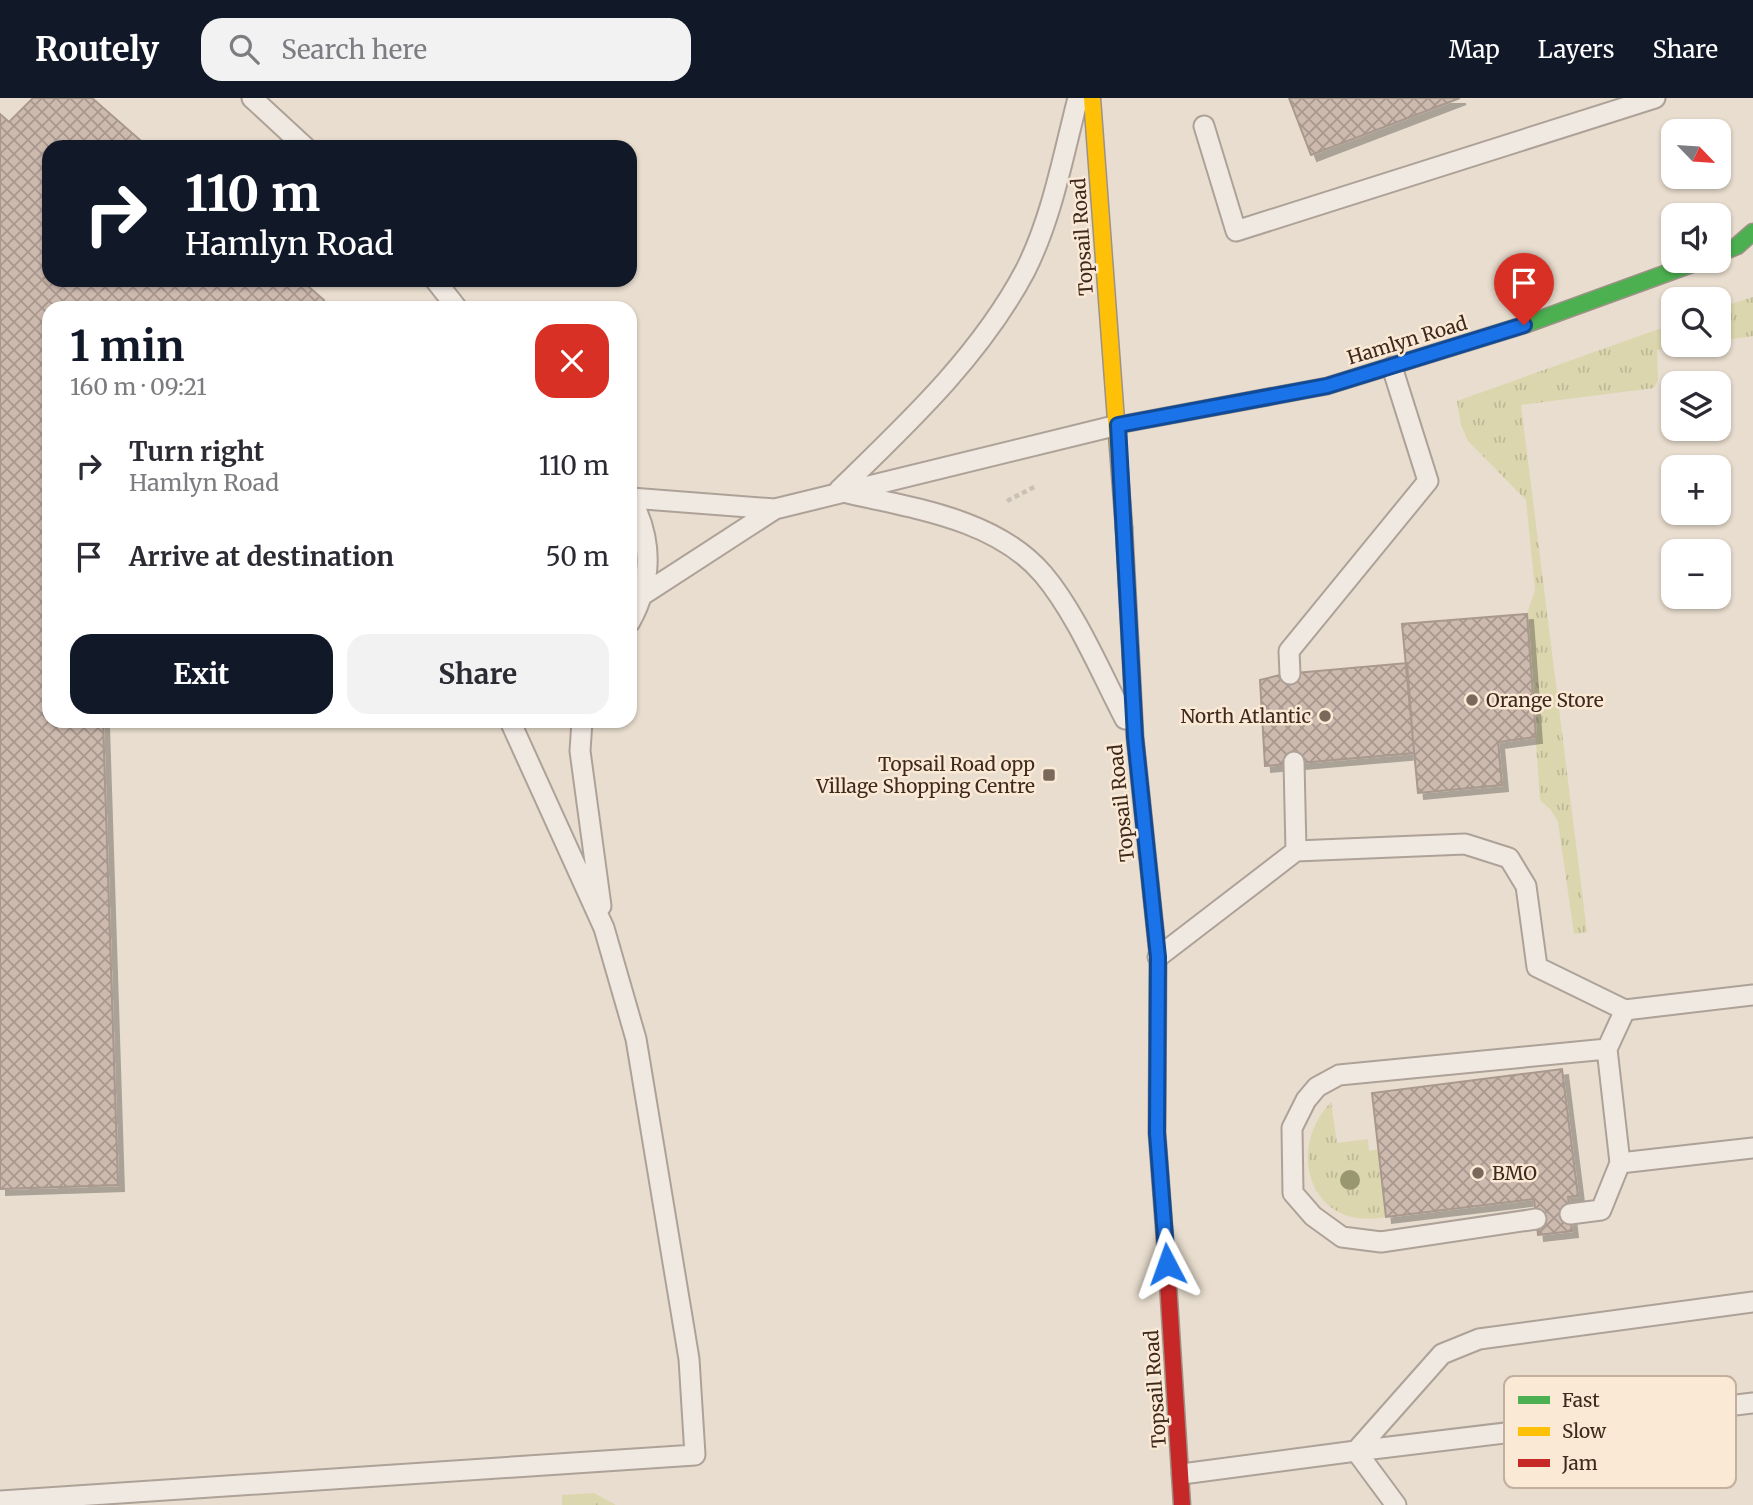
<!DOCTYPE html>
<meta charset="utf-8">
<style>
:root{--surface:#fff;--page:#f2f2f3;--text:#2b2b33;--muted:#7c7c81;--accent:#111827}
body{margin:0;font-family:Merriweather,serif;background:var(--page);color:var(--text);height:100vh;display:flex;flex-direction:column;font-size:26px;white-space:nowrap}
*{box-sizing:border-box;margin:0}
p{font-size:23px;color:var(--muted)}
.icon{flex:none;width:38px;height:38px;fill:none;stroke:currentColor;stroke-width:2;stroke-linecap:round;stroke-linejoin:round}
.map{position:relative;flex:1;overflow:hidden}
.sheet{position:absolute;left:42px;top:203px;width:595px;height:427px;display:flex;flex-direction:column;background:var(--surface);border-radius:21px;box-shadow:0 2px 5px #0004}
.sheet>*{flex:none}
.banner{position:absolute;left:42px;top:42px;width:595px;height:147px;border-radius:21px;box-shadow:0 2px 5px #0004;background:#111827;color:#fff;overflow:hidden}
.needle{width:46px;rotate:115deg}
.tools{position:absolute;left:1661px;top:21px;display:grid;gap:14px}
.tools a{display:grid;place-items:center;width:70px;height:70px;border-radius:14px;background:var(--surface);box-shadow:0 2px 5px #0004;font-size:35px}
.pin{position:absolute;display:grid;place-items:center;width:60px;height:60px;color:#fff;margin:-72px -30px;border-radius:50% 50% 50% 0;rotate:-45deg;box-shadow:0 0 7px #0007}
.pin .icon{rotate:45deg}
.me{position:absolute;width:77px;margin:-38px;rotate:356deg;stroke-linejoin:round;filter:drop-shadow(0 0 5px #0008)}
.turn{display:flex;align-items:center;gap:24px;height:147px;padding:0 28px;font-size:32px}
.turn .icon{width:91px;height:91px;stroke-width:2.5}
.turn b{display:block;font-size:49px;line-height:60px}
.round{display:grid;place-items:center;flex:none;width:74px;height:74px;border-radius:21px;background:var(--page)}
.summary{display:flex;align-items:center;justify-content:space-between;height:119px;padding:0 28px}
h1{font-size:42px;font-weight:700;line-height:52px;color:var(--accent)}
.cta{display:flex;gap:14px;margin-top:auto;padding:14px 28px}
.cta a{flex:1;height:80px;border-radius:21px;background:var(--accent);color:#fff;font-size:28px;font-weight:700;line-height:80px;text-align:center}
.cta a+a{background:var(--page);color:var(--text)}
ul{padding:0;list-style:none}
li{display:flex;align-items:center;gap:21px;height:91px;padding:0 28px}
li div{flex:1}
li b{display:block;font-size:26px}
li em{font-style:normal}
header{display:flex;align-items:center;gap:42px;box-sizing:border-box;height:98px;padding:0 35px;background:var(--accent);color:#fff}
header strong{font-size:33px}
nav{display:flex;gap:38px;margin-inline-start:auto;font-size:24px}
.search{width:490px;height:63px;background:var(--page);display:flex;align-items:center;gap:18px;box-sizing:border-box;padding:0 24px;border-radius:21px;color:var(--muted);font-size:26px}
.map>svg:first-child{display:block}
.grass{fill:url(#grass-tufts)}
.building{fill:url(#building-cross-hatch);stroke:#a9988d;stroke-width:2;filter:url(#shadow)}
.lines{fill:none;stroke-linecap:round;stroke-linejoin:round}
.lane-casing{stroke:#aea298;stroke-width:23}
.fast-casing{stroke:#9e9287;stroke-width:19}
.slow-casing{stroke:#9e9287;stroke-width:19}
.jam-casing{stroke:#9e9287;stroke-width:19}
.path{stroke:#c9c0b8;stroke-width:4.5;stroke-dasharray:5 3.5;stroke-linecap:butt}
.lane{stroke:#f0e9e2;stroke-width:19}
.fast{stroke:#4caf50;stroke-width:16}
.slow{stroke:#ffc107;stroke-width:16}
.jam{stroke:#c62828;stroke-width:16}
.tree{fill:#99976f}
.route-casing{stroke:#114b97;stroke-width:18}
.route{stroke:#1a73e8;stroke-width:12}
.poi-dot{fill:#7a685b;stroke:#fae9d5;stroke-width:2.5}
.labels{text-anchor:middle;stroke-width:5;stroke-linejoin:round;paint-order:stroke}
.street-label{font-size:19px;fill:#3f291d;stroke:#fae9d5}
.poi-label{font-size:19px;fill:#3f291d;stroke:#fae9d5;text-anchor:start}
.key{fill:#fae9d5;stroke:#c2af9e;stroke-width:2}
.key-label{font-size:19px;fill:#3f291d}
</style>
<header>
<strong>Routely</strong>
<div class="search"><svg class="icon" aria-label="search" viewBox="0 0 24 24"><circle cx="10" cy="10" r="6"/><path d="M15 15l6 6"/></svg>Search here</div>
<nav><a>Map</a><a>Layers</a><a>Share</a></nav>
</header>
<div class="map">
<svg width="1753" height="1407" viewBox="0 0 1753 1407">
<defs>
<pattern id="grass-tufts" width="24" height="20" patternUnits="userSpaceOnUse" patternTransform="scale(1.75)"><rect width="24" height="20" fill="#dcd6af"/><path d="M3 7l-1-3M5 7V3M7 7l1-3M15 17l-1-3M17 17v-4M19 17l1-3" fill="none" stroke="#beb896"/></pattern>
<pattern id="building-cross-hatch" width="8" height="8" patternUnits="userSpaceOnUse" patternTransform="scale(1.75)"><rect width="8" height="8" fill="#cdbaaf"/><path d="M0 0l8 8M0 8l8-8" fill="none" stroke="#a8978e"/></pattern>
<filter id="shadow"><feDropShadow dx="6" dy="6" stdDeviation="0" flood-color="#0004"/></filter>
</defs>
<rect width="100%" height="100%" fill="#e8ddce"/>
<path class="grass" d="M 1753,199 L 1753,238 L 1719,243 L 1719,210 Z
M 1673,226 L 1673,247 L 1694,247 L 1657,252 L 1658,282 L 1654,290 L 1521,307 L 1587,834 L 1574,836 L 1558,724 L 1551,712 L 1540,702 L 1527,516 L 1535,492 L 1526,402 L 1468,343 L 1461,327 L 1457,303 Z
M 1331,1004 L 1337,1045 L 1368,1041 L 1369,1053 L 1379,1051 L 1386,1119 C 1310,1134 1285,1052 1331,1004 Z
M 594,1395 L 616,1407 L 562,1407 L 562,1397 Z"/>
<path class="building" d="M 33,0 L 92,0 L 148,49 L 49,49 L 49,182 L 301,182 L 324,202 L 317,210 L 49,210 L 49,623 L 103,623 L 118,1087 L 0,1091 L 0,16 L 9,24 Z
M 1289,0 L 1460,0 L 1311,57 Z
M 1527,516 L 1536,639 L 1498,644 L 1502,687 L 1418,695 L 1402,526 Z
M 1407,565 L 1414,655 L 1265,668 L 1260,582 L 1284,576 Z
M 1562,971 L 1578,1098 L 1568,1099 L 1572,1133 L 1538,1137 L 1534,1101 L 1386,1119 L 1372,995 Z"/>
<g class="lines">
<defs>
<path id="lane" d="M 252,0 L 305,49
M 1204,28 L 1236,133 L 1655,0
M 435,182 L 457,210
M 839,392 C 907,326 980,258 1025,173 C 1052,120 1063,58 1078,0
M 843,394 C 911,410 995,420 1043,476 C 1076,515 1101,575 1125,621
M 630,399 C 653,441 653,482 630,524
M 631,400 L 775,411
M 644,496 L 775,411 L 1118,327
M 1290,576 L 1289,553 L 1428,383 L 1392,269
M 582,623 L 580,653 L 601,808
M 1294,664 L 1296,753
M 1158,859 L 1296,753 L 1465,746 L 1509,760 L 1526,788 L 1537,869 L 1625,912
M 1753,897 L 1625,912 L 1607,951 L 1620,1065 L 1753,1050
M 1570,1116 L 1601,1112 L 1620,1065
M 1536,1121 L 1381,1144 L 1342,1139 L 1313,1118 L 1293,1095 L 1292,1030 L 1306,1002 L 1317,989 L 1339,977 L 1607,951
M 1182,1376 L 1356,1353 L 1442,1256 L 1479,1241 L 1753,1204
M 0,1403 L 695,1357 L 689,1261 L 636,941 L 604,830 L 510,623
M 1396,1407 L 1356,1353 L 1753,1305"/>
<path id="fast" d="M 1718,156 L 1737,148 L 1753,134
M 1118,327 L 1327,288 L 1524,227 L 1700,163
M 1124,430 L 1135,639 L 1158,859 L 1157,1035 L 1167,1169"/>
<path id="slow" d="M 1092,0 L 1124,430"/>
<path id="jam" d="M 1167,1169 L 1182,1407"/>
</defs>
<use href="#lane" class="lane-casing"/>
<use href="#fast" class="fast-casing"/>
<use href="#slow" class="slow-casing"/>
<use href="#jam" class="jam-casing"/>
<path class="path" d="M 1007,403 L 1036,388"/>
<use href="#lane" class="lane"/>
<use href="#fast" class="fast"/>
<use href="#slow" class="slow"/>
<use href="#jam" class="jam"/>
</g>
<circle class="tree" cx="1350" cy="1082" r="10"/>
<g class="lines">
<defs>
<path id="route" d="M 1167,1166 L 1157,1035 L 1158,859 L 1135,639 L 1118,327 L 1327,288 L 1524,227"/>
</defs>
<use href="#route" class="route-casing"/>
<use href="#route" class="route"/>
</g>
<g class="poi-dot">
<circle cx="1472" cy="602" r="7"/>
<circle cx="1325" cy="618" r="7"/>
<rect x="1042" y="670" width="14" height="14" rx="3.5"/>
<circle cx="1478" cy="1075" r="7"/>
</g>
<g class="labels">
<g class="street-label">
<text transform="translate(1082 139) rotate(-94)" y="7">Topsail Road</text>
<text transform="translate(1407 242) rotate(-17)" y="7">Hamlyn Road</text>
<text transform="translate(1121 705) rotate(-96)" y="7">Topsail Road</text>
<text transform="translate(1155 1291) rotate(-94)" y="7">Topsail Road</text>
</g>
<g class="poi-label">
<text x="1486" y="609">Orange Store</text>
<text x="1311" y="625" text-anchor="end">North Atlantic</text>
<text x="1035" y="673" text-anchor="end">Topsail Road opp<tspan x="1035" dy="22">Village Shopping Centre</tspan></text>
<text x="1492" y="1082">BMO</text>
</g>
</g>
<rect x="1504" y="1278" width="232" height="112" rx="10" class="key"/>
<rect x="1518" y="1298" width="32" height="8" fill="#4caf50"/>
<rect x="1518" y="1329" width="32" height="9" fill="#ffc107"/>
<rect x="1518" y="1361" width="32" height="8" fill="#c62828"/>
<g class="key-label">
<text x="1562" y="1309">Fast</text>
<text x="1562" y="1340">Slow</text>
<text x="1562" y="1372">Jam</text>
</g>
</svg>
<div class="tools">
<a><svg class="needle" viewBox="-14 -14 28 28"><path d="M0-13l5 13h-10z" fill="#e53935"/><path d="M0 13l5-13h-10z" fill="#7c7c81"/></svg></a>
<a><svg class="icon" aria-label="sound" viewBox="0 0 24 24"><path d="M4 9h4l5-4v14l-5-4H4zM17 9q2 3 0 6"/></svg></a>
<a><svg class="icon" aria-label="search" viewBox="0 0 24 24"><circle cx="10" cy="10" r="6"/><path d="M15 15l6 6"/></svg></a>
<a><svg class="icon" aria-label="layers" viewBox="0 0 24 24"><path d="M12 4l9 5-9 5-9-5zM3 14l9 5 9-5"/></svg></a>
<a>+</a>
<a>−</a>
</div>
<div class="pin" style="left:1524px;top:227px;background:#d93025"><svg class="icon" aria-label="arrive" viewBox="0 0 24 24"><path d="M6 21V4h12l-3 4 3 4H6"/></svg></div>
<svg class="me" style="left:1167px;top:1166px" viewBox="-20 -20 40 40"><path d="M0-17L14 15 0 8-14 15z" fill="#1a73e8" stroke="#fff" stroke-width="4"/></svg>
<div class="banner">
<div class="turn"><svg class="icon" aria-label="right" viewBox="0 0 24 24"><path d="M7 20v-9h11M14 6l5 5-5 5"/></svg><div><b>110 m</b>Hamlyn Road</div></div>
</div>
<section class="sheet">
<div class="summary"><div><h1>1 min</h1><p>160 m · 09:21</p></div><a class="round" style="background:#d93025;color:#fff"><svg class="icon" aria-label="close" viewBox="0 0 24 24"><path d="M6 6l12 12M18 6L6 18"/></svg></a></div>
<ul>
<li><svg class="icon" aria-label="right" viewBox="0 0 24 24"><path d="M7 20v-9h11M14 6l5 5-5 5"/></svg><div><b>Turn right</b><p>Hamlyn Road</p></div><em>110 m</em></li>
<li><svg class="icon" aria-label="arrive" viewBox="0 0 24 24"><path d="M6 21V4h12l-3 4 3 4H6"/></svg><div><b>Arrive at destination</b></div><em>50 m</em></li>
</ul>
<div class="cta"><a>Exit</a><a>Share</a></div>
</section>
</div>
